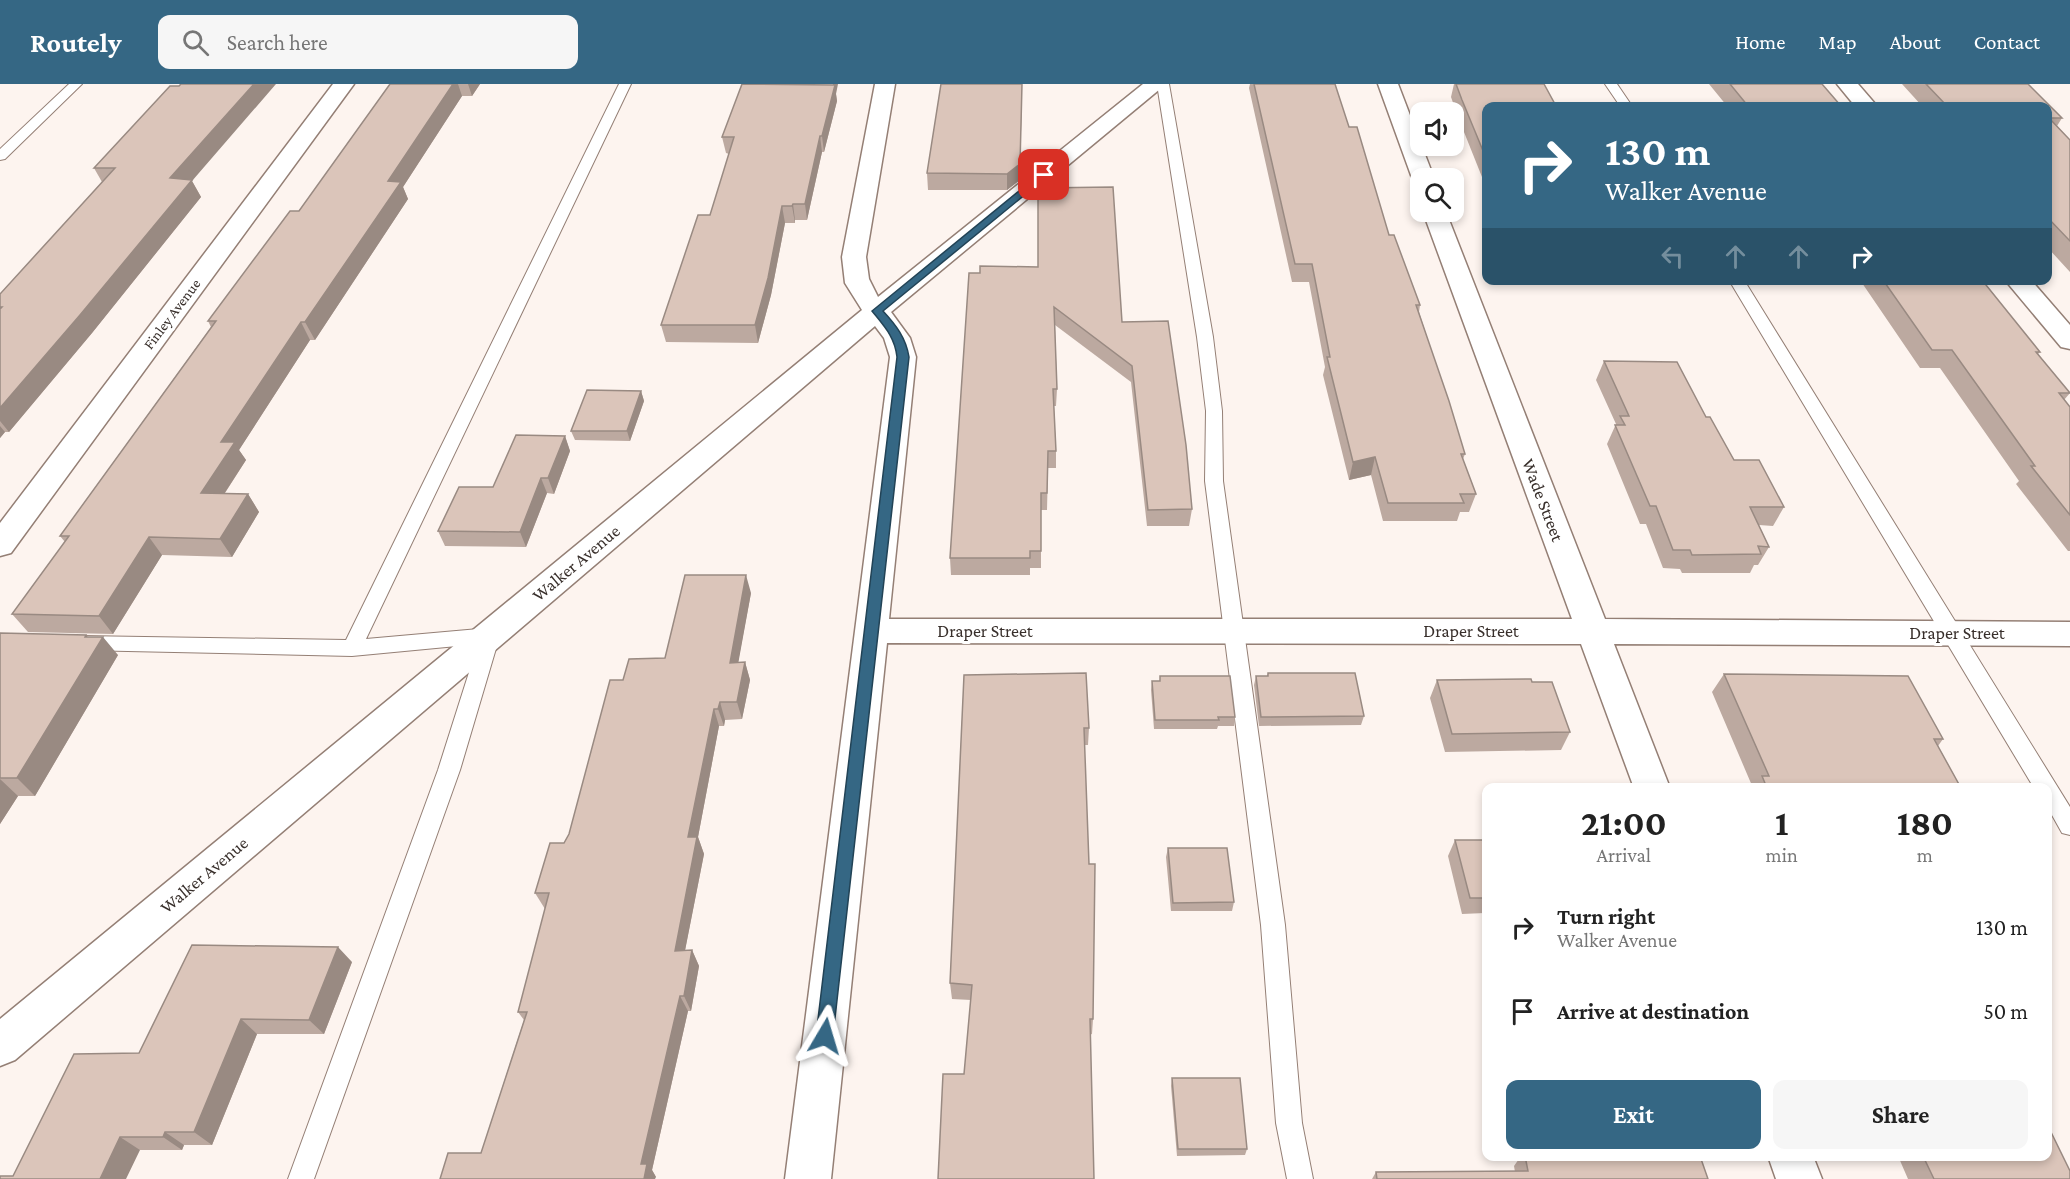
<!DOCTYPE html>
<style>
:root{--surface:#fff;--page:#f6f6f6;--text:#222;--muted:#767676;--accent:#356784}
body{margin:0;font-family:"Crimson Pro",serif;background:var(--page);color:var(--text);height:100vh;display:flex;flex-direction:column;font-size:22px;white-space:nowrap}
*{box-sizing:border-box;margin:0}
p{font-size:20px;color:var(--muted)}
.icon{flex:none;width:33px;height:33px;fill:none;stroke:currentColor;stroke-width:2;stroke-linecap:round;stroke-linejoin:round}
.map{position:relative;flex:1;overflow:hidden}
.side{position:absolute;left:1482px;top:699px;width:570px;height:378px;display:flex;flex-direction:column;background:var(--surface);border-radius:12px;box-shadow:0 3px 9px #0003}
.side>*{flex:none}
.banner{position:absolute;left:1482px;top:18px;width:570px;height:183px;border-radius:12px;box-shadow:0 3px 9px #0003;background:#356784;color:#fff;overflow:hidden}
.controls{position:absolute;left:1410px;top:18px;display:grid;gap:12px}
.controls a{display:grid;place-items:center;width:54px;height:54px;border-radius:12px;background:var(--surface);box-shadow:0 3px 9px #0003;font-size:30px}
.pin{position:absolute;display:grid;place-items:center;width:51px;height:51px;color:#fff;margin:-26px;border-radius:12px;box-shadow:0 3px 9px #0006}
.me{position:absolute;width:66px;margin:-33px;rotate:7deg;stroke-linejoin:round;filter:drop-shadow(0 0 4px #0008)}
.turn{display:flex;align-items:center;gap:21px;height:126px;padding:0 24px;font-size:27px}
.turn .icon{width:78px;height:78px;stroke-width:2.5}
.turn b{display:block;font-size:42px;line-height:51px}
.lanes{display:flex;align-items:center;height:57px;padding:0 24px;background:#0003;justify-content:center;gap:30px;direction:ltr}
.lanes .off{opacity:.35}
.eta{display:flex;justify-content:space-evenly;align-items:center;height:102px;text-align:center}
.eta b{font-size:36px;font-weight:700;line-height:42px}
.cta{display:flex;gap:12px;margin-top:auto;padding:12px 24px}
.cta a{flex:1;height:69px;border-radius:12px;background:var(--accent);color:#fff;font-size:24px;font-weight:700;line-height:69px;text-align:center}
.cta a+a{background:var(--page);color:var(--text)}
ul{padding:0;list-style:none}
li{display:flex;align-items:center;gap:18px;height:84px;padding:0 24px}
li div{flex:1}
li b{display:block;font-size:22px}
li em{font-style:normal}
header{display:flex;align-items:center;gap:36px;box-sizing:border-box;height:84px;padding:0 30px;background:var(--accent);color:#fff}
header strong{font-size:28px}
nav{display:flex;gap:33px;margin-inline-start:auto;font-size:21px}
.search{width:420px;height:54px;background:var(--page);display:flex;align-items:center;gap:15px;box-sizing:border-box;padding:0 21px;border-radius:12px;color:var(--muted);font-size:22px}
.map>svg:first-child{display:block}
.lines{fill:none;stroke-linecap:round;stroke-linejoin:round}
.service-casing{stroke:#947f75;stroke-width:2}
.minor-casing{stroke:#947f75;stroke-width:3}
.service{fill:#fff;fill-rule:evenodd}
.minor{fill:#fff;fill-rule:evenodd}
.wall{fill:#bca9a0}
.shaded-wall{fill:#998a82}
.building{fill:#dbc5ba;stroke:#998a82;stroke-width:1.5}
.route{fill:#356784;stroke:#224356;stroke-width:1.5}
.labels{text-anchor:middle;stroke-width:6;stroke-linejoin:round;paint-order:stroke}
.far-street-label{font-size:15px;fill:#382f2b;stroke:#fff}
.street-label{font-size:18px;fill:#382f2b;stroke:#fff}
</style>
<header>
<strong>Routely</strong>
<div class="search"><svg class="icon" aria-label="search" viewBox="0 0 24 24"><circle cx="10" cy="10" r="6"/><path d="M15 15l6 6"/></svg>Search here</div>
<nav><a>Home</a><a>Map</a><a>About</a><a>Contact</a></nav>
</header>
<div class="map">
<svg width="2070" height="1095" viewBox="0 0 2070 1095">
<rect width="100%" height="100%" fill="#fdf4ef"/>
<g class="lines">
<defs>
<path id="service" d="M 69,0 L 82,0 L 5,75 L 0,76 L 0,65 Z
M 619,0 L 631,0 L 366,555 L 490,544 L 497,546 L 500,551 L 460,686 L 314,1095 L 288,1095 L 438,686 L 478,560 L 352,572 L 81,566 L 74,564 L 71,559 L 74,554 L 81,552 L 346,556 Z
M 1157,0 L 1169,0 L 1213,253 L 1222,327 L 1223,397 L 1285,841 L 1302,1039 L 1313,1095 L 1287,1095 L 1276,1039 L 1261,841 L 1205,397 L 1206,327 L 1197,253 Z
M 1605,0 L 1617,0 L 1632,22 L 1620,22 Z
M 1729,196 L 1744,196 L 2070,723 L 2070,751 L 2062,749 L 2048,724 L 2048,704 L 2034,704 Z"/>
<path id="minor" d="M 333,0 L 354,0 L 11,469 L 0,472 L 0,439 Z
M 875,0 L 895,0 L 866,173 L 869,195 L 878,213 L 1143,0 L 1166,0 L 891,228 L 910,254 L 916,273 L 889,535 L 1572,535 L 1423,128 L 1446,128 L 1605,535 L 2070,538 L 2070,562 L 1614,560 L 1670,704 L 1634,704 L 1581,560 L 887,559 L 831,1095 L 785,1095 L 890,273 L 884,254 L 875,242 L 15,976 L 0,982 L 0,935 L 862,226 L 845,199 L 842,173 Z
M 1378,0 L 1398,0 L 1434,94 L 1420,94 L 1420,100 L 1415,99 L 1412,94 Z
M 1837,0 L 1858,0 L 1877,22 L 1855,22 Z
M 2005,196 L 2031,196 L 2070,241 L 2070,265 L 2061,263 Z
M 1768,1072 L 1813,1072 L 1822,1095 L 1776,1095 Z"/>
</defs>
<use href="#service" class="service-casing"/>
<use href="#minor" class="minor-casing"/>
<use href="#service" class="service"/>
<use href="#minor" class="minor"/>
</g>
<path class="wall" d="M 390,0 L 480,0 L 472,12 L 462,12 L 403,103 L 408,115 L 315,256 L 310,256 L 239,366 L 246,376 L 225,409 L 248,410 L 259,428 L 232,473 L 162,471 L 113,550 L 28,548 L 12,530 L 65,458 L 60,452 L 211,243 L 208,237 L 299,127 Z
M 941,0 L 1022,0 L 1020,96 L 1007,106 L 928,106 L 927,89 Z
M 1250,0 L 1335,0 L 1349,43 L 1389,151 L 1420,221 L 1419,228 L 1465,370 L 1463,375 L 1476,410 L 1469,428 L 1460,428 L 1457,437 L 1383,437 L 1371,391 L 1349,396 L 1323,291 L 1325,283 L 1309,198 L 1292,198 L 1249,4 Z
M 1454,0 L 1544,0 L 1486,22 L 1486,103 L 1458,33 L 1451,13 Z
M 1709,0 L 1822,0 L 1841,22 L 1727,22 Z
M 1902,0 L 2028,0 L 2062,34 L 2057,42 L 2070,56 L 2070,188 L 2048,164 L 2048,22 L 1922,22 Z
M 179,2 L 192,97 L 201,113 L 92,249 L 9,348 L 5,348 L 0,354 L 0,210 L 102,98 L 94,84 Z
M 836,10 L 837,17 L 824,68 L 822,68 L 807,136 L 795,136 L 795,139 L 785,139 L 771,211 L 758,259 L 666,258 L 661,241 L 710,131 L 729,70 L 726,69 L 722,53 Z
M 980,189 L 1122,238 L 1192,425 L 1189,442 L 1147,442 L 1131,298 L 1055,241 L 1057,305 L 1056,322 L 1054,322 L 1056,367 L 1056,384 L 1048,384 L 1047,426 L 1041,426 L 1041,484 L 1030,484 L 1030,491 L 951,491 L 950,474 Z
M 1860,196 L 1982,196 L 2040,268 L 2038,270 L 2070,309 L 2064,316 L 2070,323 L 2070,467 L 2068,467 L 2016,400 L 2019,397 L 1940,284 L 1920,284 Z
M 1604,277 L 1706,333 L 1734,376 L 1784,423 L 1773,442 L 1759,441 L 1769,463 L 1758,481 L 1754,481 L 1750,489 L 1682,489 L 1680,485 L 1663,484 L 1646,440 L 1640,440 L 1607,360 L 1616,340 L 1596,296 Z
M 641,307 L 644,317 L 630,357 L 575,356 L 571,347 Z
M 565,352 L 570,367 L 554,410 L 547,409 L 526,463 L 445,462 L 438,447 L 493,403 Z
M 751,509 L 738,578 L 745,578 L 750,596 L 742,635 L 725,636 L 724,642 L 719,642 L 698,753 L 704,770 L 685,866 L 692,866 L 699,882 L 691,927 L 688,927 L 652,1086 L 656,1093 L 481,1069 L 524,936 L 518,928 L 545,825 L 535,809 L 569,750 L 623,596 L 665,574 Z
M 0,549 L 118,571 L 35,712 L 18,712 L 0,740 Z
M 1268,589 L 1364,632 L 1361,641 L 1259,642 L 1254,601 L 1256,592 L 1267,592 Z
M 1724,590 L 1943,655 L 1938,662 L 1961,704 L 1753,704 L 1712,608 Z
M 964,591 L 1089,644 L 1088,661 L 1084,661 L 1093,935 L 1092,950 L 964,990 L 971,916 L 952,915 L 950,899 Z
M 1160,592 L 1235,633 L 1234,642 L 1218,642 L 1217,645 L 1154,645 L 1151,606 L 1152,597 L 1160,597 Z
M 1437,596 L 1532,598 L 1570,648 L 1561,666 L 1445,668 L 1430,614 Z
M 1455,756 L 1486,756 L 1486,835 L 1485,829 L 1462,830 L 1448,772 Z
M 1168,764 L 1234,818 L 1232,827 L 1171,827 L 1166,773 Z
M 352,878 L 324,950 L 257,950 L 212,1061 L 184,1061 L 182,1066 L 140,1066 L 13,1092 L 139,969 Z
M 1172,994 L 1247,1065 L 1245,1071 L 1177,1072 L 1171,1002 Z
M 1521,1072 L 1700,1072 L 1708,1095 L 1372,1095 L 1376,1088 L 1515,1088 L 1514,1082 Z
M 1898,1072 L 2048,1072 L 2070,1095 L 1908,1095 Z"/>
<path class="shaded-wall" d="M 254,0 L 276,0 L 192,97 L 201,113 L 92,249 L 9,348 L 0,337 L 0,324 L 170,94 Z
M 453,0 L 458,0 L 462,12 L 403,103 L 408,115 L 315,256 L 305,238 L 388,97 Z
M 468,0 L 480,0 L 472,12 Z
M 833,0 L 838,0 L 836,10 L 837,17 L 824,68 L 822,52 Z
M 1022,0 L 1020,96 L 1007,106 L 1007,90 Z
M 820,52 L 822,68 L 807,136 L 805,120 Z
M 793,120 L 795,136 L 795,139 L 792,122 Z
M 782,122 L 785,139 L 771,211 L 758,259 L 755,241 Z
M 301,238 L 310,256 L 239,366 L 246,376 L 213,427 L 201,409 L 221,358 Z
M 641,307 L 644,317 L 630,357 L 627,347 Z
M 0,342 L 5,348 L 0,354 Z
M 565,352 L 570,367 L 554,410 L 548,394 Z
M 1375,373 L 1371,391 L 1349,396 L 1353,378 Z
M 541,394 L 547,409 L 526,463 L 520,448 Z
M 248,410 L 259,428 L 232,473 L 220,455 Z
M 149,453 L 162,471 L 113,550 L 99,532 Z
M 746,491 L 751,509 L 735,597 L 730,579 Z
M 86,551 L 97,563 L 103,553 L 118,571 L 35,712 L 17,694 Z
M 745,578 L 750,596 L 742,635 L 737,618 Z
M 720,618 L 725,636 L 724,642 L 718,625 Z
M 714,625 L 719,642 L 698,753 L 704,770 L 682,882 L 675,867 L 688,753 Z
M 0,695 L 18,712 L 0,740 Z
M 338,863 L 352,878 L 324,950 L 309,936 Z
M 692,866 L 699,882 L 691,927 L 684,912 Z
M 680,912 L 688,927 L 652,1086 L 656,1093 L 655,1095 L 644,1095 L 641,1080 Z
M 241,935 L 257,950 L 212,1061 L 194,1048 Z
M 165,1048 L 184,1061 L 182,1066 L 163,1053 Z
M 120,1053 L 140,1066 L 126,1095 L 100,1095 Z"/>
<path class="building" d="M 181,0 L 254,0 L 170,94 L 192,96 L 80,231 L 0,324 L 0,225 L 2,223 L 0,223 L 0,210 L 115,84 L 94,84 L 170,2 L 179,2 Z
M 390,0 L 453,0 L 388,97 L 401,98 L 305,238 L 301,238 L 221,358 L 235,358 L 201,409 L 248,410 L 220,455 L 149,453 L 99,532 L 12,530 L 69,452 L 60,452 L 216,237 L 208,237 L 290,127 L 299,127 Z
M 742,0 L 835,1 L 822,52 L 820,52 L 805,120 L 793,120 L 792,122 L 782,122 L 768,194 L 755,241 L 661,241 L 698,131 L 710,131 L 734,53 L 722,53 Z
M 941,0 L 1022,0 L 1020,80 L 1007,90 L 927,89 Z
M 1254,0 L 1335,0 L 1349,43 L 1357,43 L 1389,151 L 1394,151 L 1420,221 L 1416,221 L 1449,317 L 1465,370 L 1461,370 L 1476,410 L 1460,410 L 1464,419 L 1388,419 L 1375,373 L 1353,378 L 1327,273 L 1330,273 L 1312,180 L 1295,180 Z
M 1456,0 L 1544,0 L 1556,22 L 1486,22 L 1486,74 L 1462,16 Z
M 1730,0 L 1822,0 L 1841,22 L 1748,22 Z
M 1926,0 L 2028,0 L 2062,34 L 2049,34 L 2070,56 L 2070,157 L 2048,134 L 2048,22 L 1947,22 Z
M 1113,103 L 1122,238 L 1168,237 L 1186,361 L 1192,425 L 1148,426 L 1132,282 L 1054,223 L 1057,305 L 1053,305 L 1056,367 L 1048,367 L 1047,409 L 1041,409 L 1041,467 L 1030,467 L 1030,474 L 950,474 L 969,189 L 980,189 L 980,182 L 1038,183 L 1038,104 Z
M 1883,196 L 1982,196 L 2040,268 L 2036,268 L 2070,309 L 2059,309 L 2070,323 L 2070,431 L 2031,382 L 2035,382 L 1952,266 L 1932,266 Z
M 1604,277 L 1677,278 L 1706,333 L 1710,333 L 1734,376 L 1759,376 L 1784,423 L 1750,423 L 1769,463 L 1758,462 L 1761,470 L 1692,471 L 1690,466 L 1673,466 L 1656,422 L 1650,422 L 1615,341 L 1625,341 L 1620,332 L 1629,332 Z
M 587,306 L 641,307 L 627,347 L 571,347 Z
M 516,351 L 565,352 L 548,394 L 541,394 L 520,448 L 438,447 L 459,403 L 493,403 Z
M 685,491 L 746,491 L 730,579 L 745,578 L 737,618 L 720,618 L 718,625 L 714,625 L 688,753 L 697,753 L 675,867 L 692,866 L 684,912 L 680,912 L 641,1080 L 647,1080 L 644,1095 L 440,1095 L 448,1069 L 481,1069 L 527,928 L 518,928 L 549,809 L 535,809 L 550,759 L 564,759 L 569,750 L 610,596 L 623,596 L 629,575 L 665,574 Z
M 0,549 L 86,551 L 85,553 L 103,553 L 17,694 L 0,694 Z
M 1086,589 L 1089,644 L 1084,644 L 1089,780 L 1095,780 L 1093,935 L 1090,935 L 1094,1095 L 938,1095 L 943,990 L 964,990 L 972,901 L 950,899 L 964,591 Z
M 1268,589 L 1355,589 L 1364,632 L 1261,633 L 1256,592 L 1268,592 Z
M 1724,590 L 1908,592 L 1943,655 L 1934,655 L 1961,704 L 1767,704 L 1762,692 L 1769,692 Z
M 1160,592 L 1230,592 L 1235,633 L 1218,633 L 1219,636 L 1155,636 L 1152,597 L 1160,597 Z
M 1531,595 L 1532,598 L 1552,598 L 1570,648 L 1452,650 L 1437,596 Z
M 1455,756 L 1486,756 L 1486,814 L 1470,814 Z
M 1168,764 L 1227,764 L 1234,818 L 1173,819 Z
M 192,861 L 338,863 L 309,936 L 241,935 L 194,1048 L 165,1048 L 163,1053 L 120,1053 L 100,1095 L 0,1095 L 0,1092 L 13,1092 L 74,970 L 139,969 Z
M 1172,994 L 1240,994 L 1247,1065 L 1178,1065 Z
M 2048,1042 L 2070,1087 L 2070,1095 L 1934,1095 L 1923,1072 L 2048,1072 Z
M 1525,1072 L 1700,1072 L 1708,1095 L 1377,1095 L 1376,1088 L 1528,1087 Z"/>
<path class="route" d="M 1041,89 L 1049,91 L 883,227 C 896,241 906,254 909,273 L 833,952 L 831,958 L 825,960 L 819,958 L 816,952 L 897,273 C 895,253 884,242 872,227 Z"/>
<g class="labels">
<g class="far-street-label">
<text transform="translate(172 230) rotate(-53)" y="5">Finley Avenue</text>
</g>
<g class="street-label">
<text transform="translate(1543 416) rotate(69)" y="6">Wade Street</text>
<text transform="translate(576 479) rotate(-40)" y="6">Walker Avenue</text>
<text x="985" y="553">Draper Street</text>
<text x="1471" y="553">Draper Street</text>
<text x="1957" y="555">Draper Street</text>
<text transform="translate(204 791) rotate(-40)" y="6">Walker Avenue</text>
</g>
</g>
</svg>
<div class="controls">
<a><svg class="icon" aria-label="sound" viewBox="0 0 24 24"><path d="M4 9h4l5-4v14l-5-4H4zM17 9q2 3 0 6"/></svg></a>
<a><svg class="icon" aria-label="search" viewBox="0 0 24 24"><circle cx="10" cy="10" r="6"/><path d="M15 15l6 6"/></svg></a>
</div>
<div class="pin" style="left:1044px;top:91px;background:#d93025"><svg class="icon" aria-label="arrive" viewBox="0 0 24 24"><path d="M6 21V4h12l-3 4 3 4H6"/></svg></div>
<svg class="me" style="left:825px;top:952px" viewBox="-20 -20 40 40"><path d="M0-17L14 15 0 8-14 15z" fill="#356784" stroke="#fff" stroke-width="4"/></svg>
<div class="banner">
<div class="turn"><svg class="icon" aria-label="right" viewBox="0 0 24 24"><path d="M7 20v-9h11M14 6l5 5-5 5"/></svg><div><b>130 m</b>Walker Avenue</div></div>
<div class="lanes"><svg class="icon off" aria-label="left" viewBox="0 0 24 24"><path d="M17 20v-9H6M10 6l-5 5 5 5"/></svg><svg class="icon off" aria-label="ahead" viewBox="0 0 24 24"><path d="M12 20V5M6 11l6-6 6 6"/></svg><svg class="icon off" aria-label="ahead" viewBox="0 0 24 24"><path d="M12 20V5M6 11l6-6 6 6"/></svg><svg class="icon" aria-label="right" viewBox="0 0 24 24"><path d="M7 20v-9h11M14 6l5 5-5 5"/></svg></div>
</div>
<section class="side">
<div class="eta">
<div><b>21:00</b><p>Arrival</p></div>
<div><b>1</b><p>min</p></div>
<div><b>180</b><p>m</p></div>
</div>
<ul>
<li><svg class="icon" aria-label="right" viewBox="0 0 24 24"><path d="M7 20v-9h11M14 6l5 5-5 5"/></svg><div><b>Turn right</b><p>Walker Avenue</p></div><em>130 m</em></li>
<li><svg class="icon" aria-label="arrive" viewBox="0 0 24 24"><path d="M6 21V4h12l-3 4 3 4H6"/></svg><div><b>Arrive at destination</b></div><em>50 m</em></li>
</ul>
<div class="cta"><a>Exit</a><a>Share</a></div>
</section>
</div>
